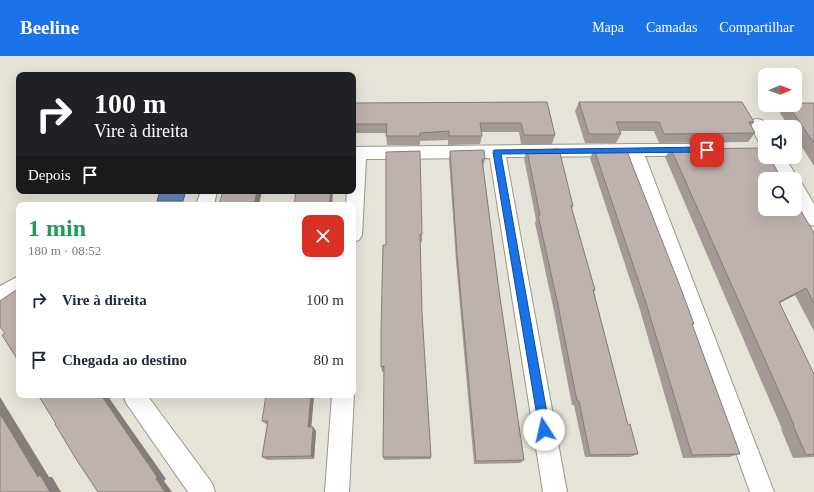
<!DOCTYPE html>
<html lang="pt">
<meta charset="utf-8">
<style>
:root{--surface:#fff;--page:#f6f6f7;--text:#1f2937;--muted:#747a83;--accent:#1a73e8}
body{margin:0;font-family:Georgia,serif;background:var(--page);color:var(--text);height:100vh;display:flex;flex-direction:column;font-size:15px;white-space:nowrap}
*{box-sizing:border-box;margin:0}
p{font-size:13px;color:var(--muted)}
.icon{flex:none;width:22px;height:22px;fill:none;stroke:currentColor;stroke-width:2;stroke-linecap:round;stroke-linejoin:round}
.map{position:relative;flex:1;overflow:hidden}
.sheet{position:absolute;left:16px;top:146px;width:340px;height:196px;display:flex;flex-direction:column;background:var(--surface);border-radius:8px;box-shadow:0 4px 16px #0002}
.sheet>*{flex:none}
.hud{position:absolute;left:16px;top:16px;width:340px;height:122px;border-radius:8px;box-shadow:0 4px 16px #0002;background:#202124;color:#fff;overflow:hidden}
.needle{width:26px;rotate:89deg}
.buttons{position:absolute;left:758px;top:12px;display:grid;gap:8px}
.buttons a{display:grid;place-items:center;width:44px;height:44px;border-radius:8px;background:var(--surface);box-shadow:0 4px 16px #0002;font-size:20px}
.pin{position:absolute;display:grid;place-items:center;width:34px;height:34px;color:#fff;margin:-17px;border-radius:8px;box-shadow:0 2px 6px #0006}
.me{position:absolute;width:44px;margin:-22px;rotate:350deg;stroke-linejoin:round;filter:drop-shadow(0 0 3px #0008)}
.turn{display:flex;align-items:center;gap:14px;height:84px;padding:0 12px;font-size:18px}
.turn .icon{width:52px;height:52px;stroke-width:2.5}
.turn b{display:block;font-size:28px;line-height:34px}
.then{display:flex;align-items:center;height:38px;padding:0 12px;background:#0003;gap:8px;font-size:15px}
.round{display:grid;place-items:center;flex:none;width:42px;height:42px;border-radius:8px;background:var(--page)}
.headline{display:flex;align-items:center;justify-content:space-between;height:68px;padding:0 12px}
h1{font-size:24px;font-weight:600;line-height:30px;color:#1e9e55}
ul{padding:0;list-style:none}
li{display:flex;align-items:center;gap:12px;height:60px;padding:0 12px}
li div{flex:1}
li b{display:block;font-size:15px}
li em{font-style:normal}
header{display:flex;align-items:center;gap:24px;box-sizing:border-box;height:56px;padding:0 20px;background:var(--accent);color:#fff}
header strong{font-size:19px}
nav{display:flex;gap:22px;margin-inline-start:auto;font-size:14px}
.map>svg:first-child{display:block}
.water{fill:#6487bb;stroke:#4e668a}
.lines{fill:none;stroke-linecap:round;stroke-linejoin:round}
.minor-casing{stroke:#99968c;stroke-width:2}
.minor{fill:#fff;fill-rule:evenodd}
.wall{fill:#a39996}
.shaded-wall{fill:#857d7a}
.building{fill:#beb2af;stroke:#857d7a}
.route{fill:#1a73e8;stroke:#114b97}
</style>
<header>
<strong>Beeline</strong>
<nav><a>Mapa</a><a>Camadas</a><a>Compartilhar</a></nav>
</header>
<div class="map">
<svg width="814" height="436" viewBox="0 0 814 436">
<rect width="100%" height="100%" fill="#e6e3d8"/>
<path class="water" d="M 160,135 L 186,135 L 183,145 L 157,145 Z"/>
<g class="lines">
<defs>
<path id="minor" d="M 757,63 L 762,64 L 766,71 L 765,71 L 765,87 L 759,86 L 749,68 L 752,64 Z
M 635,88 L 696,88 L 702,90 L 704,94 L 702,98 L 696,100 L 645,100 L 774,436 L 750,436 L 629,100 L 506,101 L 567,436 L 543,436 L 490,102 L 366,103 L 362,179 L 359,184 L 353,186 L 353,149 L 346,149 L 347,135 L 353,135 L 353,91 Z
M 769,101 L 785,101 L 798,123 L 797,125 L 801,126 L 814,148 L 814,170 L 808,168 L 795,146 L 795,123 L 782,123 Z
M 201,135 L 217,135 L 214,149 L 196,149 Z
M 19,220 L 19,239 L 7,247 L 0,250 L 0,230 Z
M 353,337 L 354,339 L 349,436 L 325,436 L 332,339 L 353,339 Z
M 123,339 L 147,339 L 212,427 L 215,436 L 188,436 L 126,347 Z"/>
</defs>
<use href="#minor" class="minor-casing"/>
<use href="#minor" class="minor"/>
</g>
<path class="wall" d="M 547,46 L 555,79 L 552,88 L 521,88 L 519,76 L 481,76 L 482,80 L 480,88 L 448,89 L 448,84 L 420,85 L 420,89 L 387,89 L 386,77 L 353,77 L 353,47 Z
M 579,46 L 754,66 L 751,70 L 755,77 L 748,86 L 659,87 L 654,75 L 620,75 L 621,78 L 616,87 L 585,87 L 575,55 Z
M 814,47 L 814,110 L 795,80 L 795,71 L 789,71 L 780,57 L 786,49 L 795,49 Z
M 594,93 L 694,268 L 692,269 L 740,398 L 729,401 L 683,402 L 640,254 L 590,102 Z
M 671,93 L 814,177 L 814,275 L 795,239 L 780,247 L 814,318 L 814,401 L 793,402 L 781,373 L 782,373 L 665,101 Z
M 527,94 L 573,150 L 572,153 L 595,234 L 594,236 L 628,369 L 638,398 L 630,401 L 585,401 L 574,349 L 572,349 L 554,255 L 535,167 L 536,164 L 524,102 Z
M 450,95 L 485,103 L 483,111 L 499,235 L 524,404 L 520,407 L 474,408 L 456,205 L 449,103 Z
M 386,96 L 422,178 L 422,186 L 420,186 L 422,257 L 431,401 L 431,403 L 384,404 L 383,401 L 384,316 L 382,316 L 381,311 L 386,189 Z
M 314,339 L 311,371 L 313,371 L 316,375 L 314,403 L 267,404 L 262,401 L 267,369 L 262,365 Z"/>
<path class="shaded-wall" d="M 257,135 L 262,135 L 259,149 L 254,149 Z
M 331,135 L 333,135 L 332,149 L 329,149 Z
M 806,232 L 795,239 L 769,252 L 779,246 Z
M 101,339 L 107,339 L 166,423 L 164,425 L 172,436 L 165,436 L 156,423 Z
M 311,339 L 314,339 L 311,375 L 308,371 Z
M 0,341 L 49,421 L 52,421 L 61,436 L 50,436 L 38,421 L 0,358 Z
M 313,371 L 316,375 L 314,403 L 311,400 Z"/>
<path class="building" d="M 547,46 L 555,79 L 524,79 L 521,67 L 480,67 L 482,80 L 449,80 L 449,75 L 420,77 L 420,80 L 386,80 L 387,68 L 353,68 L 353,47 Z
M 579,46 L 742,46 L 754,66 L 749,66 L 755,77 L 664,78 L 659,66 L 616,66 L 621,78 L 589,78 Z
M 795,47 L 814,47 L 814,87 L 788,49 L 795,49 Z
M 764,92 L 765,94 L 765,101 L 769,101 L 782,123 L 765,123 L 765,153 L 795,153 L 795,145 L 814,177 L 814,247 L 806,232 L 779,246 L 814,318 L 814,398 L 806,399 L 793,369 L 794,369 L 671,93 Z
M 559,93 L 573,150 L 571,150 L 595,234 L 593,234 L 628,369 L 630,368 L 638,398 L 590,399 L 579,345 L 577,345 L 558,249 L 538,159 L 540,159 L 527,94 Z
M 594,93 L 626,93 L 681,233 L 694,268 L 692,268 L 740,398 L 692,399 L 646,247 Z
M 484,94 L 485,103 L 482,103 L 499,235 L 524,404 L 476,405 L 457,198 L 450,95 Z
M 420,95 L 422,178 L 420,178 L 422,257 L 431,401 L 383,401 L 384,310 L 381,311 L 381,275 L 383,189 L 386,189 L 386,96 Z
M 223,135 L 257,135 L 254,149 L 219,149 Z
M 296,135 L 331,135 L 329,149 L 294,149 Z
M 19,232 L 19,306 L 2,279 L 5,277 L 0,271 L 0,245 Z
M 38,339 L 101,339 L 157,421 L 156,423 L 165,436 L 98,436 L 76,403 L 55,368 L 56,368 Z
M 266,339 L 311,339 L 308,371 L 313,371 L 311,400 L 262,401 L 268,365 L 262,365 Z
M 0,358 L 38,421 L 40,419 L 50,436 L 0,436 Z"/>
<path class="route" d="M 707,91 L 711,94 L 707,96 L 501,98 L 550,374 L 548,378 L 544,380 L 540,378 L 493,96 L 494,94 Z"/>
</svg>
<div class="buttons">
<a><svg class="needle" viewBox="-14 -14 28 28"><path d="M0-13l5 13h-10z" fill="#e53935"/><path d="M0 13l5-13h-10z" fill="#747a83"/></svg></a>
<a><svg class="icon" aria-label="sound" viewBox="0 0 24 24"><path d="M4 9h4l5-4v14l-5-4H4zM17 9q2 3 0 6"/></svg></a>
<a><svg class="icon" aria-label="search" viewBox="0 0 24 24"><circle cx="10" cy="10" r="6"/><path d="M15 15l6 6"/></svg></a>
</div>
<div class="pin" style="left:707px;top:94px;background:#d93025"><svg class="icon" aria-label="arrive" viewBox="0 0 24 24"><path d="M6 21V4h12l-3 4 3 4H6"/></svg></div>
<svg class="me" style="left:544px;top:374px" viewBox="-20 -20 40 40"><circle r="19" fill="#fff"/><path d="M0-13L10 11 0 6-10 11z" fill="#1a73e8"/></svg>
<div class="hud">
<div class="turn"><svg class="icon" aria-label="right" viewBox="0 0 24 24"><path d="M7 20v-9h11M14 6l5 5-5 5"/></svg><div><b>100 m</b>Vire à direita</div></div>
<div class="then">Depois<svg class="icon" aria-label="arrive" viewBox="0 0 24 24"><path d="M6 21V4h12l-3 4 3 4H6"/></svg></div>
</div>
<section class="sheet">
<div class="headline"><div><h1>1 min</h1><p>180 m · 08:52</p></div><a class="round" style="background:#d93025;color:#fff"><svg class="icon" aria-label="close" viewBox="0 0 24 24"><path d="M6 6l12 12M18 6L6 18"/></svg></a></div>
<ul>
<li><svg class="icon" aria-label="right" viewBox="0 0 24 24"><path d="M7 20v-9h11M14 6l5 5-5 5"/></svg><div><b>Vire à direita</b></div><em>100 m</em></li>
<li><svg class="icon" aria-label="arrive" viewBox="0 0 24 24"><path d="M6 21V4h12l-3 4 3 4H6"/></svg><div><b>Chegada ao destino</b></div><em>80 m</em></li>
</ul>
</section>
</div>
